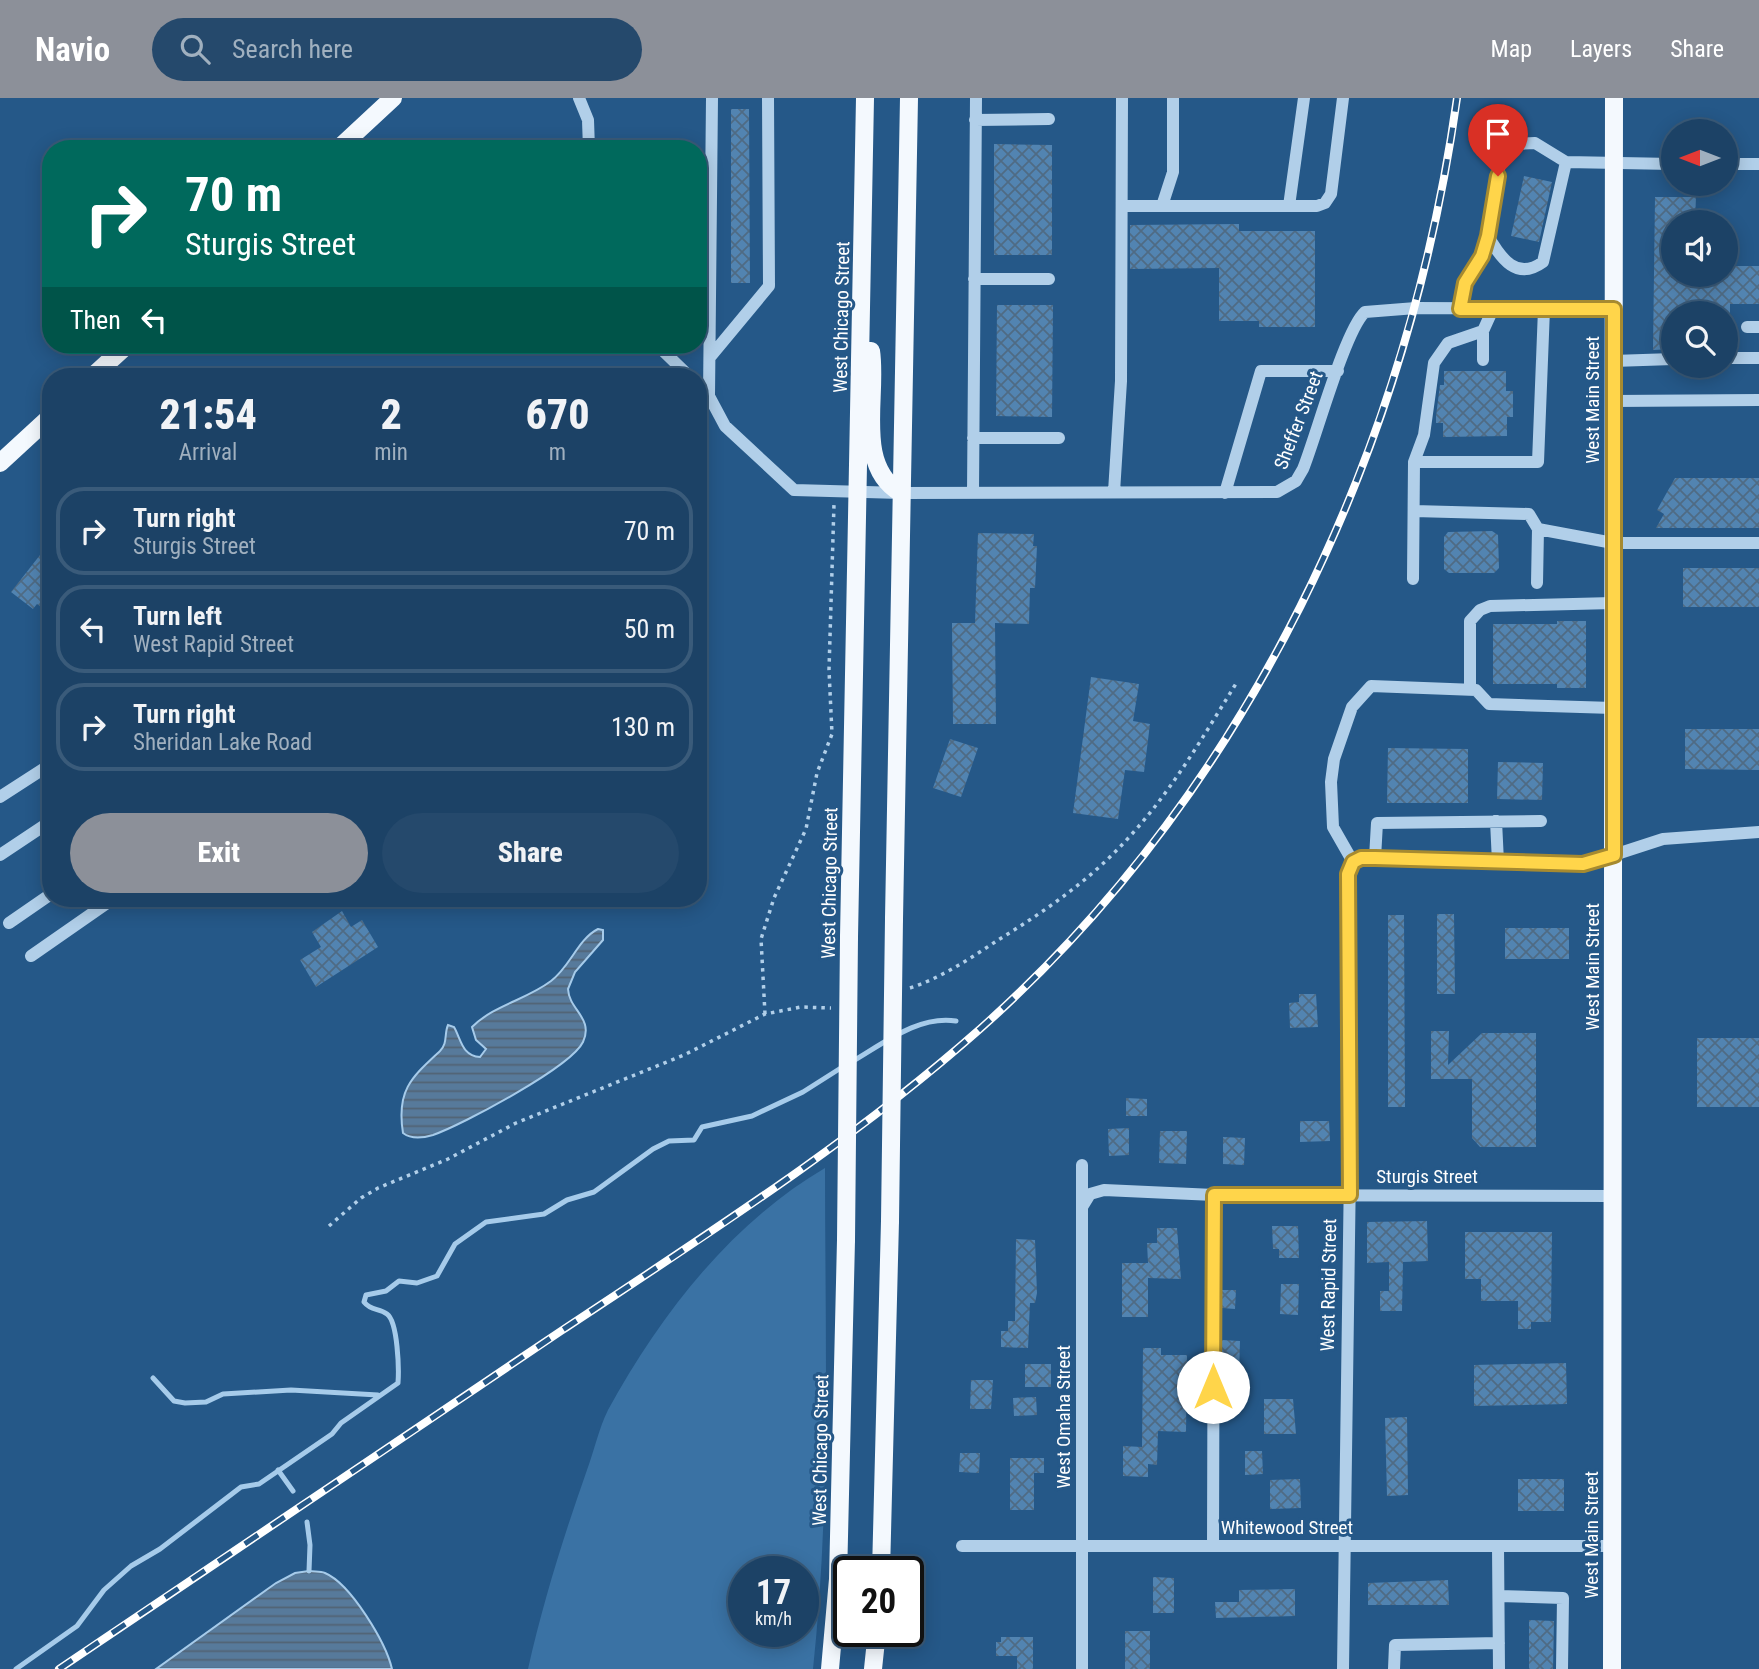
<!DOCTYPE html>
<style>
:root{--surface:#1c4266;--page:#25496c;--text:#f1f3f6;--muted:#a0b0bf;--line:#3a5b7a;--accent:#8c9099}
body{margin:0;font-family:"Roboto Condensed",sans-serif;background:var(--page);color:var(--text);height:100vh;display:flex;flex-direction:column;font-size:26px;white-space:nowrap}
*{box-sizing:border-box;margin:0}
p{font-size:23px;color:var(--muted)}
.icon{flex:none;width:38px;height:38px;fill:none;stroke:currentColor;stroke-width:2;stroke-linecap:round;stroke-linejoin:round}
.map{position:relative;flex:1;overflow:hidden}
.drawer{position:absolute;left:42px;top:270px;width:665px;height:539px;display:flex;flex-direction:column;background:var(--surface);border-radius:28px;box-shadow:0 4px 18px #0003,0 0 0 2px var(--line)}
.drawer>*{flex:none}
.guide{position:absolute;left:42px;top:42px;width:665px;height:214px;border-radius:28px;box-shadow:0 4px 18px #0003,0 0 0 2px var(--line);background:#00695c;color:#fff;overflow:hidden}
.needle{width:46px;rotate:270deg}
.controls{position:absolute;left:1661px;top:21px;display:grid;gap:14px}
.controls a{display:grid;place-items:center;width:77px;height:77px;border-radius:50%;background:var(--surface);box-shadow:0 4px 18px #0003,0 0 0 2px var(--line);font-size:35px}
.speed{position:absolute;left:728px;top:1458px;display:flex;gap:14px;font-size:35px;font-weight:700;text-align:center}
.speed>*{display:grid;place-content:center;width:91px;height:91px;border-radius:50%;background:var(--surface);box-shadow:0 4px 18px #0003,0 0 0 2px var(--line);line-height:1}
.speed small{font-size:18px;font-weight:400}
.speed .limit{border:4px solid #111;border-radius:10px;background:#fff;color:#111}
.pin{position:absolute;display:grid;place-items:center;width:60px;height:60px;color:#fff;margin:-72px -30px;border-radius:50% 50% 50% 0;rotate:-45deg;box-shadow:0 0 7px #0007}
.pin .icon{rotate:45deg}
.me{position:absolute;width:77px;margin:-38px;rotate:0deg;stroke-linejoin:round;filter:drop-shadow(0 0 5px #0008)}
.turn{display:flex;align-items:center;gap:24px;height:147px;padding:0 28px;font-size:32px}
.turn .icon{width:91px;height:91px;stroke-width:2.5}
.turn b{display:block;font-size:49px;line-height:60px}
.then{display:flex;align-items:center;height:66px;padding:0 28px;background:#0003;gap:14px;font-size:26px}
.eta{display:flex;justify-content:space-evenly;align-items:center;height:119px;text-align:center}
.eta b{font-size:42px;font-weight:800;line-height:49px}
.action{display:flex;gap:14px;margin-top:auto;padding:14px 28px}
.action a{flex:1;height:80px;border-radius:42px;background:var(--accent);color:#fff;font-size:28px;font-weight:800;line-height:80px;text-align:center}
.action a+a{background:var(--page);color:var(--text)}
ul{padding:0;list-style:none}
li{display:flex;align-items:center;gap:21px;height:88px;margin:0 14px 10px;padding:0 14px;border:4px solid var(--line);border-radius:28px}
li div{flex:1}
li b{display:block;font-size:26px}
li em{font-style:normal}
header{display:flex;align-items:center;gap:42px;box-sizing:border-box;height:98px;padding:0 35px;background:var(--accent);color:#fff}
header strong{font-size:33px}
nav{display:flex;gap:38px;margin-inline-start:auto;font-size:24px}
.search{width:490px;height:63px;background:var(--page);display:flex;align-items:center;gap:18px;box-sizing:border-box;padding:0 24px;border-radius:38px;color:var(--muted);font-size:26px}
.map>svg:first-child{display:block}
.grass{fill:#3a72a4;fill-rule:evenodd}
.water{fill:url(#water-rules);stroke:#a6cbea;stroke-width:2}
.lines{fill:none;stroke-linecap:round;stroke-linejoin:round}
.stream{stroke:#a6cbea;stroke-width:5}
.building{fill:url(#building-cross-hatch)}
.path{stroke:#b1cfe9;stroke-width:3.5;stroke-dasharray:3.5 5;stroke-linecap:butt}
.minor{stroke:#b1cfe9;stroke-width:12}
.major{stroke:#f4f9fe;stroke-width:18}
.rail-casing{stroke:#fff;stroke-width:8}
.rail{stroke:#255888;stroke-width:5;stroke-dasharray:16;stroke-linecap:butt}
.major-bridge{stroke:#f4f9fe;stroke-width:18}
.route-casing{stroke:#a68a30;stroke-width:18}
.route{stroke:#ffd54a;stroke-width:12}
.labels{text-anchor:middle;stroke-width:6;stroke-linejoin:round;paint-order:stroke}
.street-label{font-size:19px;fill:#fff;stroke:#255888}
</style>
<header>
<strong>Navio</strong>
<div class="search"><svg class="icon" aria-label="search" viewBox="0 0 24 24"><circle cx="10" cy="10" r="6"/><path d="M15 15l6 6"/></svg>Search here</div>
<nav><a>Map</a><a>Layers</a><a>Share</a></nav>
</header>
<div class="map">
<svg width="1759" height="1571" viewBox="0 0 1759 1571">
<defs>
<pattern id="water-rules" width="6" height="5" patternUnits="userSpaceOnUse" patternTransform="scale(1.75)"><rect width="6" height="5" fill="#577a9b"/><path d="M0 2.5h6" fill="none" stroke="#526374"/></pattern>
<pattern id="building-cross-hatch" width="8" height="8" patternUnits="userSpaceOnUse" patternTransform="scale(1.75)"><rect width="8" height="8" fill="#5284b1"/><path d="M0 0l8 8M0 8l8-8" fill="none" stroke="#4f6b84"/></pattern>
</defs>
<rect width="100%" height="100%" fill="#255888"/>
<path class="grass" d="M 825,1070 C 825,1237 831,1404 813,1571 L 528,1571 C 543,1504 564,1437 587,1372 C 594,1353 599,1330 608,1312 C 660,1217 731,1125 825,1070 ZM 744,1474 L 803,1474 L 803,1533 L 744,1533 Z"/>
<path class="water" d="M 598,831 L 603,832 L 603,842 L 575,874 L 568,891 C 569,912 594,920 583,944 C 571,969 462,1027 433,1037 C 423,1040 412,1042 403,1035 C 396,992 412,979 440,953 C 448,945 444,936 448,927 L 454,929 C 461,941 462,958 480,959 L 486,951 L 476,942 L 472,929 C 494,907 526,902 551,883 C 570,869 578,841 598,831 Z
M 309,1473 C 314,1474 320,1473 325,1475 C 351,1486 386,1545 392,1571 L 156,1571 L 276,1485 L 295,1475 Z"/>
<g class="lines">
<path class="stream" d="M 853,963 C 884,945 919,917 956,923
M 153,1280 L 174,1303 L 185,1305 L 206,1304 L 223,1296 L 291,1292 L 378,1297
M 278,1372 L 293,1393
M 307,1424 L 310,1447 L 309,1473
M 16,1571 L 77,1528 L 104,1492 L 131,1468 L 160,1451 L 241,1389 L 259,1386 L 332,1336 L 341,1325 L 398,1285 C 399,1272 398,1224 387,1216 C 379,1210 371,1213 364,1204 L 366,1197 L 386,1193 L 399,1183 L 417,1185 L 437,1178 L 455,1146 L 486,1124 L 544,1116 L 567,1102 L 594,1094 L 653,1051 L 669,1043 L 694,1042 L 702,1029 L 752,1018 L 803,994 L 844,968"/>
</g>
<path class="building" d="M 731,11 L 749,11 L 750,185 L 731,185 Z
M 994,46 L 1052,47 L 1052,157 L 994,157 Z
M 1524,78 L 1552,84 L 1539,144 L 1511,138 Z
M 1655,99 L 1696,99 L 1695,124 L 1673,124 L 1673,177 L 1726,177 L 1726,168 L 1759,168 L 1759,206 L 1730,206 L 1730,215 L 1673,215 L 1673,251 L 1653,252 Z
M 1239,126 L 1239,133 L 1315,133 L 1315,229 L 1259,229 L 1259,223 L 1219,223 L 1219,170 L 1130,171 L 1130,127 Z
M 997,207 L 1053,207 L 1052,319 L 996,318 Z
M 1444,273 L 1506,273 L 1506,293 L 1513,293 L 1513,319 L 1507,319 L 1507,338 L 1443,339 L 1443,325 L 1436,325 L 1436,318 L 1440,287 L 1444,287 Z
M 1675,380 L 1759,380 L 1759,430 L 1656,430 L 1664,416 L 1657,412 Z
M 1492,433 L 1498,437 L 1499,470 L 1494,475 L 1449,475 L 1444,471 L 1444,439 L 1448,434 Z
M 978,435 L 1034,436 L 1033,448 L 1037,448 L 1035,490 L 1030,490 L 1029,526 L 995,525 L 996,626 L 953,626 L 952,525 L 975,525 Z
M 51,443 L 51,516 L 37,506 L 33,511 L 11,494 Z
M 1683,470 L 1759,470 L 1759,509 L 1683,509 Z
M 1557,523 L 1586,523 L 1586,590 L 1557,590 L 1557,586 L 1493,586 L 1493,526 L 1557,526 Z
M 1091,579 L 1139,586 L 1133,623 L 1150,626 L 1144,674 L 1125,672 L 1118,721 L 1073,715 Z
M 1685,631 L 1759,631 L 1759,672 L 1685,671 Z
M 950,641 L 978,650 L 961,699 L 933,690 Z
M 1388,650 L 1468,651 L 1468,705 L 1387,705 Z
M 1498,664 L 1543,665 L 1542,702 L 1497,701 Z
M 342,813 L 351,829 L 362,822 L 378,849 L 316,889 L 300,862 L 321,849 L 312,834 Z
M 1437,816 L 1454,816 L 1455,896 L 1437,896 Z
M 1388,817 L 1404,817 L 1405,1009 L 1388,1009 Z
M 1505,830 L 1569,830 L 1569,861 L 1505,861 Z
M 1299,896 L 1316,896 L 1318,929 L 1290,930 L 1289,905 L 1299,904 Z
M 1431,933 L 1449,933 L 1448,967 L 1482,935 L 1536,935 L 1536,1049 L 1480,1049 L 1472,1040 L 1472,981 L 1431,981 Z
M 1697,940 L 1759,940 L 1759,1009 L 1697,1009 Z
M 1126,1000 L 1147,1001 L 1147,1018 L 1126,1018 Z
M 1300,1023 L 1329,1023 L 1330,1043 L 1300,1044 Z
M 1129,1030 L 1129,1057 L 1109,1058 L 1108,1031 Z
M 1160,1033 L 1187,1033 L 1186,1066 L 1159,1065 Z
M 1223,1039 L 1245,1040 L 1244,1067 L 1223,1066 Z
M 1427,1123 L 1428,1163 L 1403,1164 L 1402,1213 L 1380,1213 L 1380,1193 L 1389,1193 L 1389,1164 L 1367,1165 L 1367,1124 Z
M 1272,1128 L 1298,1128 L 1299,1160 L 1279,1160 L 1279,1151 L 1273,1151 Z
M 1157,1130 L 1177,1130 L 1181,1181 L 1148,1180 L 1148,1219 L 1122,1219 L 1122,1165 L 1148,1165 L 1147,1145 L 1157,1145 Z
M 1465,1134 L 1552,1134 L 1551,1224 L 1531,1224 L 1531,1231 L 1518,1231 L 1518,1203 L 1481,1203 L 1481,1181 L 1465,1181 Z
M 1016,1141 L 1035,1142 L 1037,1195 L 1035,1205 L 1030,1205 L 1028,1250 L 1001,1249 L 1001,1233 L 1008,1233 L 1008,1223 L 1015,1223 Z
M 1281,1186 L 1299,1186 L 1298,1217 L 1280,1216 Z
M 1222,1192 L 1236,1192 L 1235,1211 L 1222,1210 Z
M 1222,1242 L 1240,1243 L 1239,1277 L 1222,1276 Z
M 1143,1250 L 1161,1250 L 1161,1257 L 1187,1257 L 1186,1334 L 1158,1333 L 1157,1367 L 1148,1366 L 1148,1379 L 1123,1378 L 1123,1348 L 1142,1349 Z
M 1566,1265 L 1567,1306 L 1474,1308 L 1474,1267 Z
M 1025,1266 L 1051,1266 L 1051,1289 L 1025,1289 Z
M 971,1282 L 993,1282 L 991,1311 L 970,1311 Z
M 1036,1299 L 1037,1317 L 1014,1318 L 1013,1300 Z
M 1264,1301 L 1293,1301 L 1296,1336 L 1264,1336 Z
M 1407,1319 L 1408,1397 L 1387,1398 L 1385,1320 Z
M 1245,1353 L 1262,1353 L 1263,1376 L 1245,1377 Z
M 960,1355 L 980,1355 L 979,1375 L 959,1374 Z
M 1010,1360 L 1044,1360 L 1044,1375 L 1034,1375 L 1034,1412 L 1010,1412 Z
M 1300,1381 L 1301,1410 L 1270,1411 L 1270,1382 Z
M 1518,1381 L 1564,1381 L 1564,1413 L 1518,1413 Z
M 1153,1479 L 1174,1480 L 1174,1515 L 1153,1515 Z
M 1448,1482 L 1449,1507 L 1368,1507 L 1368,1485 Z
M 1295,1491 L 1295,1518 L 1216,1520 L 1215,1504 L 1239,1504 L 1239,1492 Z
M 1529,1522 L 1554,1523 L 1553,1571 L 1529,1571 Z
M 1125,1533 L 1150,1533 L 1150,1571 L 1125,1571 Z
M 1001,1539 L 1033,1539 L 1033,1571 L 1017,1571 L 1017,1558 L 996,1558 L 996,1544 L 1001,1544 Z"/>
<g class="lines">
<path class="path" d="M 910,890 C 941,880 971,860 998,842 C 1047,812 1093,780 1131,737 C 1173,691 1204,637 1237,584
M 765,916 L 761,841 L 774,800 L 806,731 L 817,675 L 832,636 L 829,572 L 834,406
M 329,1128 L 361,1100 L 378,1090 L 448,1061 L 516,1025 L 684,957 L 765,916 L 801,909 L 831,910"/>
<path class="minor" d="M 579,0 L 588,22 L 589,51
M 975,22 L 1049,21
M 1726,66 L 1759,66
M 1122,108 L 1317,108 L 1325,105 L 1331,96 L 1343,0
M 1162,108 L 1173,74 L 1173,0
M 1289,108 L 1304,0
M 1488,138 C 1501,161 1517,183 1543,164 L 1566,64
M 974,181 L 1049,181
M 1460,211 L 1465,185 L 1482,158 L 1488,138 L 1501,59 L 1517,46 L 1535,45 L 1566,64 L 1673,66
M 1747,229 L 1759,229
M 657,247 L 689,278
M 711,258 L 769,188 L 768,0
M 1726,260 L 1759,260
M 1483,262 L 1483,233
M 1613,263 L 1673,261
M 698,287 L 709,298 L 725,328 L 794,392 L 901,395 L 1277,394 L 1296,383 L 1303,371 C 1316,339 1345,232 1365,214 L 1416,210 L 1613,211
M 709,298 L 712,0
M 1613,303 L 1759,302
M 973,340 L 1059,340
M 1414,364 L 1424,337 L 1434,265 L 1448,245 L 1483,233 L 1493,211
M 1114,394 L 1121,283 L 1122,0
M 973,395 L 976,0
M 1225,395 L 1261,273 L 1338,273
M 1414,413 L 1529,416 L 1538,431
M 1413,481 L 1414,364 L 1538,364 L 1544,211
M 1537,485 L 1538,431 L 1613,445 L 1759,445
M 1470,592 L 1470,523 L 1480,512 L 1490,508 L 1613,505
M 0,699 L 51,666
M 1496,723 L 1498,764
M 0,757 L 51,723
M 1375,760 L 1377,725 L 1541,723
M 1353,764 L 1333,729 L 1331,684 L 1334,661 L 1352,609 L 1371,588 L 1476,592 L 1489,606 L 1613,610
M 1353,764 L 1361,760 L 1583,767 L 1663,741 L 1759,734
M 9,825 L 51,796
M 31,858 L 110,803 L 108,800
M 1082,1067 L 1082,1571
M 1082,1109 L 1090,1096 L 1104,1092 L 1214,1097 L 1611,1098
M 962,1448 L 1612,1448
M 1213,1448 L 1214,1097
M 1498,1448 L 1499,1571
M 1499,1498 L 1563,1500 L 1562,1571
M 1343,1571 L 1350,1071 L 1348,777 L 1353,764
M 1394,1571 L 1395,1547 L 1499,1545"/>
<path class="major" d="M 338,51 L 393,0
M 871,253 C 878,298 854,368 901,395
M 93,278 L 127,247
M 0,365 L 51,318
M 894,821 L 909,0
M 849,839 L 865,0
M 881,1474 L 890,1123
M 830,1571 L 838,1481 L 846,1142
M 873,1571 L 877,1533
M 1612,1571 L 1614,0"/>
<defs>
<path id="rail" d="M 59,1571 C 226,1458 394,1346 561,1233 C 704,1138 851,1045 980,931 C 1248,693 1408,351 1457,0"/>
</defs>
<use href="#rail" class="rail-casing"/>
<use href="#rail" class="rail"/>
<path class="major-bridge" d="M 890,1123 L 894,821
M 846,1142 L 849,839"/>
</g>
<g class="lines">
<defs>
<path id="route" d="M 1213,1289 L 1214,1097 L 1350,1097 L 1348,776 L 1353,764 L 1361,760 L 1375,760 L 1583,766 L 1614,757 L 1614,211 L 1460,211 L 1465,185 L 1482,158 L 1488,138 L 1498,78"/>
</defs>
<use href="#route" class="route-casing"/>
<use href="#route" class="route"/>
</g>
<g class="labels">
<g class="street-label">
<text transform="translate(841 219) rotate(-89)" y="7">West Chicago Street</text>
<text transform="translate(1592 302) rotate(-90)" y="7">West Main Street</text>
<text transform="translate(1298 322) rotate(-69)" y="7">Sheffer Street</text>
<text transform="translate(829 785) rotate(-89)" y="7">West Chicago Street</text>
<text transform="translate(1592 869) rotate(-90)" y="7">West Main Street</text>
<text x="1427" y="1085">Sturgis Street</text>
<text transform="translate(1328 1187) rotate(-89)" y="7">West Rapid Street</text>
<text transform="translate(1063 1319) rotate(-90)" y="7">West Omaha Street</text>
<text transform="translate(820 1352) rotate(-89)" y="7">West Chicago Street</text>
<text x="1287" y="1436">Whitewood Street</text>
<text transform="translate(1591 1437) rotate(-90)" y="7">West Main Street</text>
</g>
</g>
</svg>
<div class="controls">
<a><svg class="needle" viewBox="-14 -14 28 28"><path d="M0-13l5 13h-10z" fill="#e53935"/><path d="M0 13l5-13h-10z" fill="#a0b0bf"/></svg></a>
<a><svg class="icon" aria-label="sound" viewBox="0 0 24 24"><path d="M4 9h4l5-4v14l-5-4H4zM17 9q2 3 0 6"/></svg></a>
<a><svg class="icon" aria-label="search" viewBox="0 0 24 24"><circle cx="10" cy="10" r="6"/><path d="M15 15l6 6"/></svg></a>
</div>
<div class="speed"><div>17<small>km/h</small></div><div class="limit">20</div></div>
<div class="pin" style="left:1498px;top:78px;background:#d93025"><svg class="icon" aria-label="arrive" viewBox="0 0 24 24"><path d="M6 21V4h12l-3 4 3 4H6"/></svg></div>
<svg class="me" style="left:1213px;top:1289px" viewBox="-20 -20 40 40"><circle r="19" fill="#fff"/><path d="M0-13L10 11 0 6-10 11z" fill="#ffd54a"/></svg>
<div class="guide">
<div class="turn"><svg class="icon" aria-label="right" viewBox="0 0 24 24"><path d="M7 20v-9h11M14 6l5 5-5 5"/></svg><div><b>70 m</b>Sturgis Street</div></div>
<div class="then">Then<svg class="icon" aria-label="left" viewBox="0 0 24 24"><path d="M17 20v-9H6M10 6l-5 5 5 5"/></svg></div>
</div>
<section class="drawer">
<div class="eta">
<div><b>21:54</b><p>Arrival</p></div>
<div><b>2</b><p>min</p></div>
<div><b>670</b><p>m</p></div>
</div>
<ul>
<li><svg class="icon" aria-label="right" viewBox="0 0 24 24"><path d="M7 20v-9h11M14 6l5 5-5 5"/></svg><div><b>Turn right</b><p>Sturgis Street</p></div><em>70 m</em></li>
<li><svg class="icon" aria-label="left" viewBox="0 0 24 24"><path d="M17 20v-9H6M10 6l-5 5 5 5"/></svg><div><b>Turn left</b><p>West Rapid Street</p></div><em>50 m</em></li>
<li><svg class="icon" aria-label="right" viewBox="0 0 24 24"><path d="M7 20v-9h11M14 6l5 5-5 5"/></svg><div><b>Turn right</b><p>Sheridan Lake Road</p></div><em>130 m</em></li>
</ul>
<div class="action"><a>Exit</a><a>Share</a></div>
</section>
</div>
